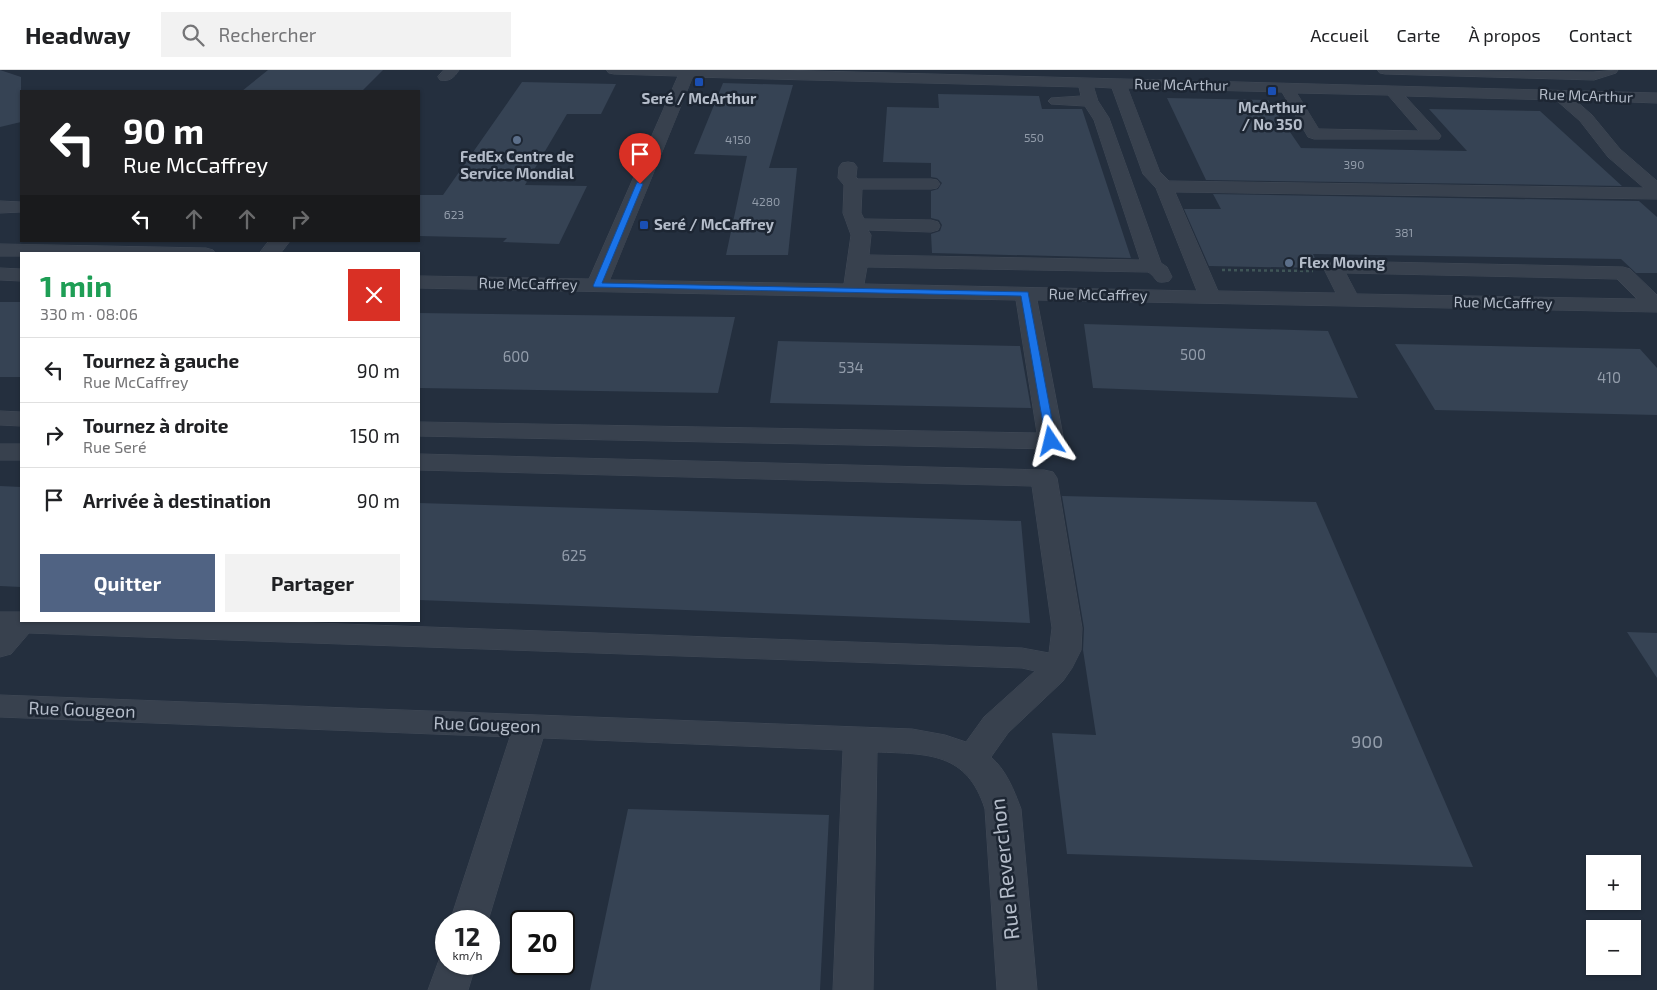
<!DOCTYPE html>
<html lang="fr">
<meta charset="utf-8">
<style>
:root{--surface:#fff;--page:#f2f2f2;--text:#202124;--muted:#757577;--line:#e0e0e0;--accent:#506383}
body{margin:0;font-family:"Exo 2",sans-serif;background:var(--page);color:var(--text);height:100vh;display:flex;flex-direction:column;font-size:19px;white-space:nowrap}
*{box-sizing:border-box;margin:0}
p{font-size:16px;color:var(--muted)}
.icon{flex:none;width:28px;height:28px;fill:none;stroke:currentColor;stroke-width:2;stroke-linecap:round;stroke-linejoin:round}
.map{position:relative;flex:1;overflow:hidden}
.panel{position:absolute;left:20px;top:182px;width:400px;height:370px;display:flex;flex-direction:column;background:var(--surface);border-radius:0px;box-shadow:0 1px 4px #0004}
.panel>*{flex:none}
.hud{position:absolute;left:20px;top:20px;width:400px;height:152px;border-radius:0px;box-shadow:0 1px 4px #0004;background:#202124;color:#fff;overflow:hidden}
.tools{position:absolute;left:1586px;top:785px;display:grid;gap:10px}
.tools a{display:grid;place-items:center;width:55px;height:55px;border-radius:0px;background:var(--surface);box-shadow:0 1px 4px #0004;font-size:25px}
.speed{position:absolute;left:435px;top:840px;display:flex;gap:10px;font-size:25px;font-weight:700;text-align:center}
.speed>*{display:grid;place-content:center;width:65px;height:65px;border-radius:50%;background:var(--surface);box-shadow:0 1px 4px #0004;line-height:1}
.speed small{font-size:12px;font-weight:400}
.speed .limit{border:2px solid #111;border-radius:8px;background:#fff;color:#111}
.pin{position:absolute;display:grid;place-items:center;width:42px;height:42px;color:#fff;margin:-51px -21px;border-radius:50% 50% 50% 0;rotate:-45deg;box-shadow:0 0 5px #0007}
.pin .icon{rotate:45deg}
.me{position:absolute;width:55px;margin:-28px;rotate:350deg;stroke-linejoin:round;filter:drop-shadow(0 0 4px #0008)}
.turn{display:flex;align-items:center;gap:18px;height:105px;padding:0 20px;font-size:22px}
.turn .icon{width:65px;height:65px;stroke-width:2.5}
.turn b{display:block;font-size:35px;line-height:42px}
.lanes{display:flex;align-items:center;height:48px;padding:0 20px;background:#0003;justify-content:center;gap:25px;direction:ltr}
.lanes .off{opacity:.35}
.round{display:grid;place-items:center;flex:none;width:52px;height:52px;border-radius:0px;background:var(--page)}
.overview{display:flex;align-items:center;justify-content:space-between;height:85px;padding:0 20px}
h1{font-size:30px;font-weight:700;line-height:38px;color:#1e9e55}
.primary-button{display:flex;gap:10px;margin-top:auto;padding:10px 20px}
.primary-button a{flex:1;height:58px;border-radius:0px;background:var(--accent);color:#fff;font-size:20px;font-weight:700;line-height:58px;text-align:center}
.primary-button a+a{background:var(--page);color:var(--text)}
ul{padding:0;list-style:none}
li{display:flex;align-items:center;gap:15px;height:65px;padding:0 20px;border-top:1px solid var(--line)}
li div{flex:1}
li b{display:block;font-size:19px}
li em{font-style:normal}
header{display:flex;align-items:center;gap:30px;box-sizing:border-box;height:70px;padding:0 25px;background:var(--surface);border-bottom:1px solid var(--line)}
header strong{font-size:24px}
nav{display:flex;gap:28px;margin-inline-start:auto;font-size:18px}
.search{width:350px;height:45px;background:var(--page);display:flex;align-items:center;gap:12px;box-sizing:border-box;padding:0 18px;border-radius:0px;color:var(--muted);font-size:19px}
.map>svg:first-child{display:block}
.building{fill:#364354}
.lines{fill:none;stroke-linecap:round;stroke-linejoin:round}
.minor-casing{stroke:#414a57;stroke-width:1}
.path{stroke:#3f5557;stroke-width:2.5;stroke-dasharray:3 3;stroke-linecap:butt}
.minor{fill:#38414e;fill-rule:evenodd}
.route{fill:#1a73e8;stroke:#114b97}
.transit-dot{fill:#1a4fb4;stroke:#1d2633;stroke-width:2}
.service-dot{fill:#5c6f8a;stroke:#1d2633;stroke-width:2}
.labels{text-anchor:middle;stroke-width:5;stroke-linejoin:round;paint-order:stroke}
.far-number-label{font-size:12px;fill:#929caa}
.far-street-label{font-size:15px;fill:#b4bcc9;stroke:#1d2633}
.far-poi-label{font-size:15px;font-weight:bold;fill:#b4bcc9;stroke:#1d2633}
.number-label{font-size:15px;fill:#929caa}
.street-label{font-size:18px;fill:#b4bcc9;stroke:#1d2633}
.near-number-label{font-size:18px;fill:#929caa}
.near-street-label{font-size:21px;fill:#b4bcc9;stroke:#1d2633}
</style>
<header>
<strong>Headway</strong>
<div class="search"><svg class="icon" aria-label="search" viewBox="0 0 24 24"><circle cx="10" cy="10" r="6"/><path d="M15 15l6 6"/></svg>Rechercher</div>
<nav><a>Accueil</a><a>Carte</a><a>À propos</a><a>Contact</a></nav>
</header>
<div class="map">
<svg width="1657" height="920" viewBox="0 0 1657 920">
<rect width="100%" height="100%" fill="#242f3e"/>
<path class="building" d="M 0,0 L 21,7 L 21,52 L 0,57 Z
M 268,0 L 383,0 L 362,21 L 242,21 Z
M 522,12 L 616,14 L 601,44 L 567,44 L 525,115 L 587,116 L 559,174 L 503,172 L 507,168 L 419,166 L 419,125 L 443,125 Z
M 723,13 L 793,15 L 769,98 L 797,98 L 788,185 L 726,185 L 747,86 L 694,84 Z
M 938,24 L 1039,26 L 1042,39 L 1082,39 L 1131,188 L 932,183 L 931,164 L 940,161 L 942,155 L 939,150 L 931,148 L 931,121 L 938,119 L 942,113 L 937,108 L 931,107 L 931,93 L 883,92 L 887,37 L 939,38 Z
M 1167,28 L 1268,30 L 1301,78 L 1467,81 L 1429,39 L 1540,41 L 1622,116 L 1206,110 Z
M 1213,124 L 1639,131 L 1657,147 L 1657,203 L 1636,203 L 1621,189 L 1313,184 L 1320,198 L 1209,196 L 1184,139 L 1221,139 Z
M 0,232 L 21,232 L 21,307 L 0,307 Z
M 419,243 L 735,247 L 718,323 L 419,318 Z
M 1084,254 L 1328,261 L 1358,328 L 1093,318 Z
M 778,271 L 1020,276 L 1031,338 L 770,333 Z
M 1395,274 L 1640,279 L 1657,298 L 1657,345 L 1435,340 Z
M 0,416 L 21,417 L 21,517 L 0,516 Z
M 1062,426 L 1316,432 L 1473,797 L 1067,784 L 1052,663 L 1096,665 L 1083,580 L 1084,558 Z
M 419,433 L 1021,451 L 1030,553 L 419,530 Z
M 1627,562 L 1657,563 L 1657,608 Z
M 628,739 L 829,745 L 820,920 L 590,920 Z"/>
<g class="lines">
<defs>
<path id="minor" d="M 444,0 L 459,0 C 454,8 449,12 440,10 L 438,7 Z
M 607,0 L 778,0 L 1657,23 L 1657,33 L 1575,30 L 1592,45 L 1620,79 L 1657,111 L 1657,129 L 1175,122 L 1218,221 L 1336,223 L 1323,197 L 1326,193 L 1333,191 L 1623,197 L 1630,199 L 1657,225 L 1657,242 L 1037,230 L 1064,371 L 1060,376 L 1051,379 L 419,366 L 419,352 L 1037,363 L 1016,230 L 419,218 L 419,206 L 589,209 L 678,6 L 614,4 L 609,3 ZM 693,7 L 1079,17 L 1081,26 L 1051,28 L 1048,31 L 1051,34 L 1085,36 L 1094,50 L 1140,190 L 869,185 L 871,165 L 868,160 L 931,162 L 938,160 L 940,156 L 938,152 L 931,150 L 864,149 L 861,143 L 862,119 L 931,119 L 937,118 L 940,114 L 937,110 L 931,109 L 858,109 L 856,107 L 857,97 L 854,93 L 848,92 L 842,93 L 839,97 L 838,108 L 844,115 L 843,143 L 851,165 L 844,214 L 610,210 ZM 1094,17 L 1112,18 L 1143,104 L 1156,118 L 1197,221 L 864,214 L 867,197 L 1148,202 C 1158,208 1153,215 1169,211 L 1172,207 L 1167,197 L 1161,193 L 1109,48 L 1098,31 ZM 1128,18 L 1282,22 L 1308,67 L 1314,69 L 1439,69 L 1441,66 L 1439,63 L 1405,26 L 1556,30 L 1580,51 L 1608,87 L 1644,118 L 1169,111 L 1160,102 ZM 1297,23 L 1388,25 L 1419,61 L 1319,59 ZM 1346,203 L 1617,209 L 1637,229 L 1357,224 Z
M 1378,0 L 1593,2 L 1618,0 L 1616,3 L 1594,10 L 1385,4 L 1380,3 Z
M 0,131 L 21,132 L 21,142 L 0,143 Z
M 269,171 L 290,171 L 280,184 L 259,184 Z
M 0,174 L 206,178 L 213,180 L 216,184 L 21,184 L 21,186 L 0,186 Z
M 0,198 L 21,199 L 21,211 L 0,210 Z
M 0,341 L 21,342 L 21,356 L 0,355 Z
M 0,374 L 21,374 L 21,390 L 0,390 Z
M 419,384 L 1044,400 L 1053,402 L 1057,408 L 1082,558 L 1081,580 L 1072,598 L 1063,611 L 1008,663 L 991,687 C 1006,700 1014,720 1021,739 L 1037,920 L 997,920 L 985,739 C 967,682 928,684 877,682 L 873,920 L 833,920 L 843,680 L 543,668 L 488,851 L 450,851 L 510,667 L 0,647 L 0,625 L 912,659 L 945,665 L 966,672 L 984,647 L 1035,601 L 1022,598 L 29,563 L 11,584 L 0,587 L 0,542 L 21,542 L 21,551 L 258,551 L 1022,578 L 1049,583 L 1052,558 L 1032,416 L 419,400 Z
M 446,881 L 446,894 L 476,894 L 468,920 L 428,920 L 442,882 Z"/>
</defs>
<use href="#minor" class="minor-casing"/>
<path class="path" d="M 1222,200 L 1313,201"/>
<use href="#minor" class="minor"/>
</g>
<path class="route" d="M 637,112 L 643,114 L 602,213 L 1028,222 L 1056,371 L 1051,374 L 1046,371 L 1021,226 L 594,217 L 593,216 Z"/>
<g class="transit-dot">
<rect x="694" y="7" width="10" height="10" rx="2.5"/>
<rect x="1267" y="16" width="10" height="10" rx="2.5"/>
<rect x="639" y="150" width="10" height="10" rx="2.5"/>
</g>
<g class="service-dot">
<circle cx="517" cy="70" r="5"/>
<circle cx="1289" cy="193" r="5"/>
</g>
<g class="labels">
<g class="far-number-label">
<text x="1034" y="72">550</text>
<text x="738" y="74">4150</text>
<text x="1354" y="99">390</text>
<text x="766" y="136">4280</text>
<text x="454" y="149">623</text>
<text x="1404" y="167">381</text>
</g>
<g class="far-street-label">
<text transform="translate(1181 15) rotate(1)" y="5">Rue McArthur</text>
<text transform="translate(1586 26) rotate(2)" y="5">Rue McArthur</text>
<text transform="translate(528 214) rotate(1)" y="5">Rue McCaffrey</text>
<text transform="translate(1098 225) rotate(1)" y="5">Rue McCaffrey</text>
<text transform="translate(1503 233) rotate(1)" y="5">Rue McCaffrey</text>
</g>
<g class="far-poi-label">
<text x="699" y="34">Seré / McArthur</text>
<text x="1272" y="43">McArthur<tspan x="1272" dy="17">/ No 350</tspan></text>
<text x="517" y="92">FedEx Centre de<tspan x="517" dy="17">Service Mondial</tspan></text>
<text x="654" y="160" text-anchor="start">Seré / McCaffrey</text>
<text x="1299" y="198" text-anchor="start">Flex Moving</text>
</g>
<g class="number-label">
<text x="1193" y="290">500</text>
<text x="516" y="292">600</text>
<text x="851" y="303">534</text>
<text x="1609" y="313">410</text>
<text x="574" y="491">625</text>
</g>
<g class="street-label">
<text transform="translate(82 640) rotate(2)" y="6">Rue Gougeon</text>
<text transform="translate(487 655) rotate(2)" y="6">Rue Gougeon</text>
</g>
<g class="near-number-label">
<text x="1367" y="678">900</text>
</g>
<g class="near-street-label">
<text transform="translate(1005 799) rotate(-96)" y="7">Rue Reverchon</text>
</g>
</g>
</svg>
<div class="tools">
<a>+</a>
<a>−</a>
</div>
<div class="speed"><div>12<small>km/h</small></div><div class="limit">20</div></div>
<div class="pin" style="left:640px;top:114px;background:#d93025"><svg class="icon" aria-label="arrive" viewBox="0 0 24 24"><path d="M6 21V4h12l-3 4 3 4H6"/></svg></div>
<svg class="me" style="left:1051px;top:371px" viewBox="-20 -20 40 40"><path d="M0-17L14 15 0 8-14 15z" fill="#1a73e8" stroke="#fff" stroke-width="4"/></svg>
<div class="hud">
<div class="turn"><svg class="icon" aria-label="left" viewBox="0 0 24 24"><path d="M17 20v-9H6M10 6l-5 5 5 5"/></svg><div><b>90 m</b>Rue McCaffrey</div></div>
<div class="lanes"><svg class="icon" aria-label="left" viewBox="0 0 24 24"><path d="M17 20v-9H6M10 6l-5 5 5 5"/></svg><svg class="icon off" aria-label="ahead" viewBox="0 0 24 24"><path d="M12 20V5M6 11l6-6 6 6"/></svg><svg class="icon off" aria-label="ahead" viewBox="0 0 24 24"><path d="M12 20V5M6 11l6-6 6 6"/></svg><svg class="icon off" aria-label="right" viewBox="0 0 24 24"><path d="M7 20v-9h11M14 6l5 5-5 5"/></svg></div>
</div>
<section class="panel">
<div class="overview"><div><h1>1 min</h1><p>330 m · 08:06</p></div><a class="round" style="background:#d93025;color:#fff"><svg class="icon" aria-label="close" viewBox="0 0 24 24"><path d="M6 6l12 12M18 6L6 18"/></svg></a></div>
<ul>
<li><svg class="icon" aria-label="left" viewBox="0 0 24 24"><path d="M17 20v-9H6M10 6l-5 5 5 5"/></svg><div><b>Tournez à gauche</b><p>Rue McCaffrey</p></div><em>90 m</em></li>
<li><svg class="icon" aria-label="right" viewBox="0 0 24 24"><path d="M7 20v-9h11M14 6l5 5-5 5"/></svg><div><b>Tournez à droite</b><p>Rue Seré</p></div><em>150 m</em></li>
<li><svg class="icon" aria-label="arrive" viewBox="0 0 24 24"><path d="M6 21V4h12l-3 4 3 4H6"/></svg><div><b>Arrivée à destination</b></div><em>90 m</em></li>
</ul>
<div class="primary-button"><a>Quitter</a><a>Partager</a></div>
</section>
</div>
